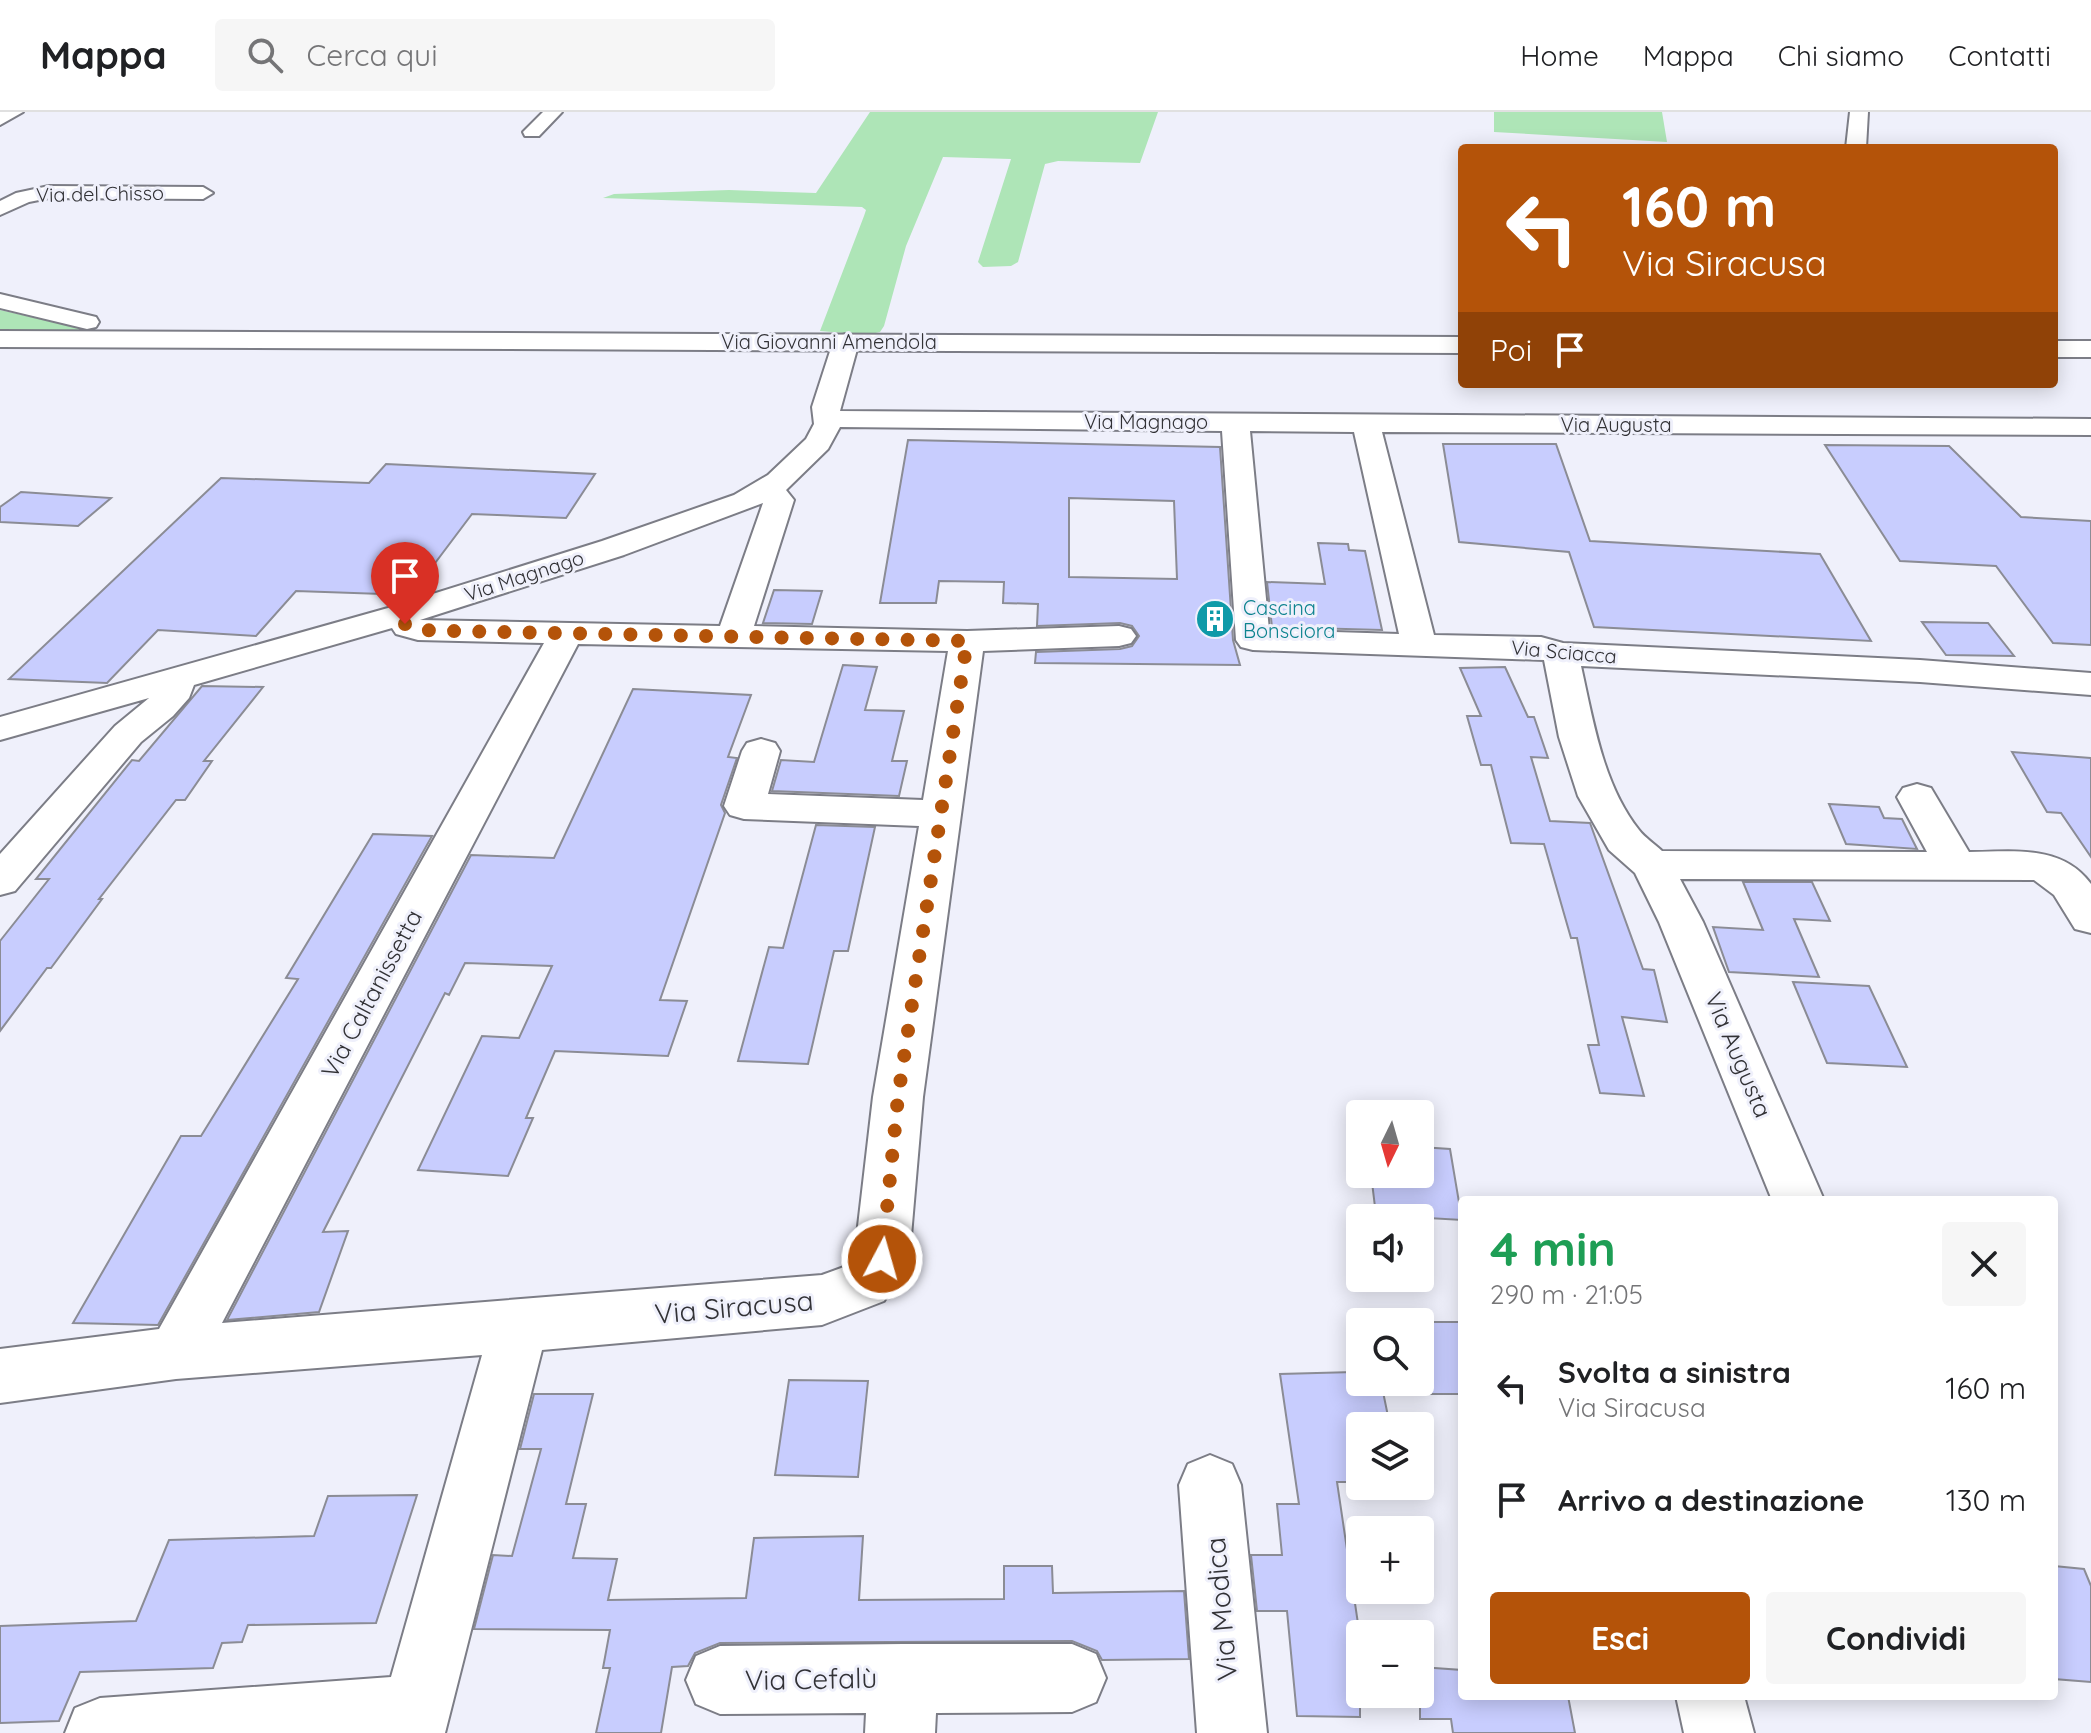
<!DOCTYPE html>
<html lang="it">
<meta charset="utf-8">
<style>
:root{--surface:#fff;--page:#f6f6f6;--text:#202124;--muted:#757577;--line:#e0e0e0;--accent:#b45309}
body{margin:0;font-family:Quicksand,sans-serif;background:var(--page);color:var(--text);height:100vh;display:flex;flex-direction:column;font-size:30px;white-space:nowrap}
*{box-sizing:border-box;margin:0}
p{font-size:26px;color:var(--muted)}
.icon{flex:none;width:44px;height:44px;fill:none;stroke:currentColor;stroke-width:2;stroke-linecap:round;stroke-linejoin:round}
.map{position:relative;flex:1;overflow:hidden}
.sheet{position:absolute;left:1458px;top:1084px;width:600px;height:504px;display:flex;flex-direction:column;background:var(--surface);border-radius:8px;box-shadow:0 4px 20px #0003}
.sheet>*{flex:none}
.top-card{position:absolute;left:1458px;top:32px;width:600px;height:244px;border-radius:8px;box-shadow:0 4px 20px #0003;background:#b45309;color:#fff;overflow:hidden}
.needle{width:52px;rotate:185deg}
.fabs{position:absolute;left:1346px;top:988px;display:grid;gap:16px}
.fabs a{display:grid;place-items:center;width:88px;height:88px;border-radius:8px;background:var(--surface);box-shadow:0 4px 20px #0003;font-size:40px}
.pin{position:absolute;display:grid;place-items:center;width:68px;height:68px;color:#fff;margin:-82px -34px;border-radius:50% 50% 50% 0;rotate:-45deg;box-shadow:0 0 8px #0007}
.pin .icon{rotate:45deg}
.me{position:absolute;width:88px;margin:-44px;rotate:6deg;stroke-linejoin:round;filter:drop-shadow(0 0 6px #0008)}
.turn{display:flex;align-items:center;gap:28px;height:168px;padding:0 32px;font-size:36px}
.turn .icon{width:104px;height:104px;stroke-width:2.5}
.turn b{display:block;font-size:56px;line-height:68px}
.then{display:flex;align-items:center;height:76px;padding:0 32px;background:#0003;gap:16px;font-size:30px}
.round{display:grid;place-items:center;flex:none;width:84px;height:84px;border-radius:8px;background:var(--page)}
.head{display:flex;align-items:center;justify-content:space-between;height:136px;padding:0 32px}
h1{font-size:48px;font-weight:800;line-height:60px;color:#1e9e55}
.action{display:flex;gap:16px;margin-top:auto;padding:16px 32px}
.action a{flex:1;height:92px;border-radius:8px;background:var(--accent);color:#fff;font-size:32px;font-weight:800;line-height:92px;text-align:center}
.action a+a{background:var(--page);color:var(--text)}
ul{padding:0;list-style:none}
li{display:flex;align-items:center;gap:24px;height:112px;padding:0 32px}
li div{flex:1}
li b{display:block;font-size:30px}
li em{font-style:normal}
header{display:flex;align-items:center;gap:48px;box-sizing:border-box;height:112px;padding:0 40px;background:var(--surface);border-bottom:2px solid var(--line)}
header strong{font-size:38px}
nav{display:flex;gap:44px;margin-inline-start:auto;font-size:28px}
.search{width:560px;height:72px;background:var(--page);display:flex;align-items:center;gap:20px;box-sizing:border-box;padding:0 28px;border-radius:8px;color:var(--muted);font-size:30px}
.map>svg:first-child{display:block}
.green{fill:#aee5b7}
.building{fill:#c8cdfe;stroke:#8b8c95;stroke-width:2;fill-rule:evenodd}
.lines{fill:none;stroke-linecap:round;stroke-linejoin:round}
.minor-casing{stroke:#7c7d86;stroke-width:4}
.major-casing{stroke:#7c7d86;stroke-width:4}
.minor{fill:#fff;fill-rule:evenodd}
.major{fill:#fff;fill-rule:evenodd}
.route{stroke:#b45309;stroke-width:14;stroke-dasharray:0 25.2}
.labels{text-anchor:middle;stroke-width:6;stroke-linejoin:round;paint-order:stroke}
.far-street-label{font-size:20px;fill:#323236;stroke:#eff0fb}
.far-culture-label{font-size:20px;fill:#0d838f;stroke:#eff0fb;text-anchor:start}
.street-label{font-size:24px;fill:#323236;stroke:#eff0fb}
.near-street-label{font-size:28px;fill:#323236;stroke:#eff0fb}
</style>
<header>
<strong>Mappa</strong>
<div class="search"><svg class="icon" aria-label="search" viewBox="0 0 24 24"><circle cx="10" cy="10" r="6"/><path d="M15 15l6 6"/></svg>Cerca qui</div>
<nav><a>Home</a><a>Mappa</a><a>Chi siamo</a><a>Contatti</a></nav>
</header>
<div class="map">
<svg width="2091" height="1621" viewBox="0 0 2091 1621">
<rect width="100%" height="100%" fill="#eff0fb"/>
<path class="green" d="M 870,0 L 1158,0 L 1140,51 L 1058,49 L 1045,52 L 1018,150 L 1011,154 L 983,155 L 978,150 L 1011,47 L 943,45 L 906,134 L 884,214 L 880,220 L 867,223 L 820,219 L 864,104 L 866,98 L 862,95 L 603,86 L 614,82 L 729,78 L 816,81 Z
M 1494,0 L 1662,0 L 1667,30 L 1494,20 Z
M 0,198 L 98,220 L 0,223 Z"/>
<path class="building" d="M 908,328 L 1220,335 L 1233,528 L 1240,553 L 1035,551 L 1036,540 L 1120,537 L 1132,534 L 1139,524 L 1132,514 L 1120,511 L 1037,514 L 1038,492 L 1003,491 L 1004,470 L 939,469 L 936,491 L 880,491 ZM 1069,386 L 1174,389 L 1177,467 L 1069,465 Z
M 1443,332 L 1556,332 L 1590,429 L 1820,442 L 1871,529 L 1594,515 L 1569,440 L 1459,430 Z
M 1825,333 L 1949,334 L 2021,405 L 2091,409 L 2091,533 L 2053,531 L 1996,454 L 1900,449 Z
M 386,352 L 595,362 L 566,406 L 472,402 L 411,483 L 296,479 L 256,524 L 158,518 L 107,571 L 9,567 L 221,366 L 369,371 Z
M 21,380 L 111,386 L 78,414 L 0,410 L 0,395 Z
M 1318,431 L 1348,432 L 1349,438 L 1365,439 L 1382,518 L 1272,515 L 1267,470 L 1325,472 Z
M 774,478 L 822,479 L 812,512 L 763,511 Z
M 1922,510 L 1988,511 L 2014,544 L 1946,543 Z
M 843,553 L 877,555 L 865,598 L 904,599 L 892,649 L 907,649 L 899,684 L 772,679 L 781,648 L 814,650 Z
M 1505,555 L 1528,605 L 1534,605 L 1548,646 L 1531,645 L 1550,709 L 1590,711 L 1643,857 L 1654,858 L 1667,910 L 1622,905 L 1644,984 L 1600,981 L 1588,933 L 1599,933 L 1577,826 L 1571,826 L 1544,732 L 1511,731 L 1491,653 L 1481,653 L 1467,604 L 1481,604 L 1460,556 Z
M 202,574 L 263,575 L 204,649 L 212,649 L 185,688 L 176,688 L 99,787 L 102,787 L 51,856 L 47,856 L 0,919 L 0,829 L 49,767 L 36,767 L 132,648 L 139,649 Z
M 633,577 L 751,583 L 728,645 L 737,646 L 721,693 L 725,701 L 660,888 L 687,889 L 668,944 L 555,939 L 526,1006 L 533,1006 L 508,1064 L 418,1058 L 482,924 L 519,926 L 552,854 L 465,851 L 449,883 L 445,881 L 323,1120 L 348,1119 L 319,1200 L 227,1208 L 471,743 L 554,746 Z
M 2012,640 L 2091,646 L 2091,745 L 2061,701 L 2047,700 Z
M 1829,692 L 1879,695 L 1884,706 L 1902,707 L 1917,737 L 1846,732 Z
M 816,713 L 875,715 L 848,839 L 834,839 L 808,952 L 738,949 L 769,835 L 783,836 Z
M 373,722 L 432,724 L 158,1213 L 73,1211 L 181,1024 L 201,1024 L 298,867 L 286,866 Z
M 1743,770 L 1812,770 L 1830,809 L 1794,807 L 1819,865 L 1729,860 L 1713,815 L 1763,818 Z
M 1793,870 L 1869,874 L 1907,955 L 1827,951 Z
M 1420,1035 L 1450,1037 L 1462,1108 L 1376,1103 L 1371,1062 L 1420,1062 Z
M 1420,1210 L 1462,1210 L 1462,1282 L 1420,1282 Z
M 1354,1260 L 1356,1270 L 1381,1270 L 1390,1314 L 1360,1314 L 1360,1370 L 1337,1370 L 1360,1525 L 1360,1605 L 1297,1604 L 1287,1499 L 1257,1499 L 1251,1443 L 1282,1443 L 1277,1392 L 1299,1392 L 1280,1262 Z
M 789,1268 L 868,1269 L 858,1365 L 775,1363 Z
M 534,1282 L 593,1282 L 566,1392 L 586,1392 L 573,1446 L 617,1447 L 608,1488 L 746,1486 L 754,1426 L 863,1424 L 859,1488 L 1004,1487 L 1004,1454 L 1052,1454 L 1053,1481 L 1184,1479 L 1189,1547 L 1102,1548 L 1097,1539 L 1072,1529 L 720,1531 L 695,1541 L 688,1554 L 672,1555 L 661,1621 L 596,1621 L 610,1556 L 603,1556 L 610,1518 L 474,1517 L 493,1443 L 512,1444 L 541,1337 L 520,1337 Z
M 417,1383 L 376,1511 L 248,1513 L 242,1530 L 222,1531 L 213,1556 L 80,1560 L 59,1609 L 0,1611 L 0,1514 L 136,1509 L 169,1428 L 314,1424 L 328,1384 Z
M 2054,1454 L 2084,1457 L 2091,1474 L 2091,1570 L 2054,1567 Z
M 1420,1555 L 1462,1558 L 1462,1584 L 1568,1584 L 1575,1621 L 1453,1621 L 1451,1607 L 1420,1607 Z"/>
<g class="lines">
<defs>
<path id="minor" d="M 0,0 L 23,0 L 0,13 Z
M 543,0 L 562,0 L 539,24 L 525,24 L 523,20 Z
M 1850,0 L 1868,0 L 1866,36 L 1846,36 Z
M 49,74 L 203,75 L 213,81 L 203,87 L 49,86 L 29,90 L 0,103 L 0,89 L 16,81 Z
M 846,222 L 855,225 L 859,230 L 840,299 L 2091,307 L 2091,323 L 1382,320 L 1434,523 L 1541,525 L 1563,531 L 1920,548 L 2091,561 L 2091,583 L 1920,570 L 1581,554 C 1593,608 1603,673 1639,718 C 1645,726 1655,732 1662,739 L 1927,740 L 1897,685 L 1903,676 L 1917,672 L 1931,676 L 1969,740 C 2013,740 2062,732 2091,772 L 2091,821 L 2075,817 L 2054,783 L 2034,768 L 1680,767 L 1703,810 L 1824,1088 L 1772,1088 L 1659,810 L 1635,761 L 1609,738 L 1578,684 L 1559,625 L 1544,548 L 1253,538 L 1241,535 L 1236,528 L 1222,319 L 840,315 L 828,337 L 786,378 L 794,388 L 754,514 L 967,519 L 1119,514 L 1131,517 L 1136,524 L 1131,531 L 1119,534 L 983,539 L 923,985 L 909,1147 L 884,1189 L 822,1213 L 542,1238 L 445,1621 L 65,1621 L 75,1596 L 100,1586 L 391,1565 L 482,1243 L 176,1267 L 0,1291 L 0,1237 L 159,1217 L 544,531 L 418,528 L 396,522 L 392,516 L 194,573 L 189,586 L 173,604 L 141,630 L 15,779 L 0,783 L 0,742 L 115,614 L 149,586 L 0,628 L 0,605 L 388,496 L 602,429 L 734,383 L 768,363 L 806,327 L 814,312 L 812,295 L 833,230 L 837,225 ZM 1250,319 L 1354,320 L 1399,522 L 1269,518 ZM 763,391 L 720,514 L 420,508 L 624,443 ZM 578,532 L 948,539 L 923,688 L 768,682 L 780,639 L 775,631 L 761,627 L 747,631 L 742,639 L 724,694 L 730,703 L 744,707 L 919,714 L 873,985 L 855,1140 L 844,1155 L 822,1163 L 222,1211 Z
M 1210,1343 L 1232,1352 L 1241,1373 L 1267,1621 L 1197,1621 L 1179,1373 L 1188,1352 Z
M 903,1532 L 1072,1532 L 1096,1542 L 1106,1566 L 1096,1590 L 1072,1600 L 936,1601 L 935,1621 L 865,1621 L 866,1601 L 720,1602 L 696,1592 L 686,1568 L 696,1544 L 720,1534 Z
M 1676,1584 L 1744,1584 L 1754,1621 L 1684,1621 Z"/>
<path id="major" d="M 0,182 L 96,205 L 99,210 L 96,215 L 87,217 L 0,196 Z
M 0,219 L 1462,225 L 1462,241 L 0,235 Z
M 2054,229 L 2091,229 L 2091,245 L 2054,245 Z"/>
</defs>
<use href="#minor" class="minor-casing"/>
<use href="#major" class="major-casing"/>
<use href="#minor" class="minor"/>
<use href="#major" class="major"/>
</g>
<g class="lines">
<path class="route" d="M 405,512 L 418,518 L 448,519 L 967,529 L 898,985 L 882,1147"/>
</g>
<defs>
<symbol id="building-disc" viewBox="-11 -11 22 22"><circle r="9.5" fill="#0f9aa8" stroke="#eff0fb"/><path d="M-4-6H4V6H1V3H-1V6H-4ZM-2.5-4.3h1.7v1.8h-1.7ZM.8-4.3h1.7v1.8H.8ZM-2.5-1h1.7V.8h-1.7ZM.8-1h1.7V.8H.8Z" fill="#fff"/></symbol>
</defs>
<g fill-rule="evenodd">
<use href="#building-disc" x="1193" y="485" width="44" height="44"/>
</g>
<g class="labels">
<g class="far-street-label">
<text transform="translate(100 82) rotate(-1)" y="7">Via del Chisso</text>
<text x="829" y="237">Via Giovanni Amendola</text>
<text x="1146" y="317">Via Magnago</text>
<text x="1616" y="320">Via Augusta</text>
<text transform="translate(524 464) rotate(-18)" y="7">Via Magnago</text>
<text transform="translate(1564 540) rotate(5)" y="7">Via Sciacca</text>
</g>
<g class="far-culture-label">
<text x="1243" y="503">Cascina<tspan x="1243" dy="23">Bonsciora</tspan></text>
</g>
<g class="street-label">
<text transform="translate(372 882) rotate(-62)" y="8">Via Caltanissetta</text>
<text transform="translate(1738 943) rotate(67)" y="8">Via Augusta</text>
</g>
<g class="near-street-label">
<text transform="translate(734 1195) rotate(-5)" y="10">Via Siracusa</text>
<text transform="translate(1221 1497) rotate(-95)" y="10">Via Modica</text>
<text transform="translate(811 1567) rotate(-1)" y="10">Via Cefalù</text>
</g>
</g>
</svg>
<div class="fabs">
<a><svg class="needle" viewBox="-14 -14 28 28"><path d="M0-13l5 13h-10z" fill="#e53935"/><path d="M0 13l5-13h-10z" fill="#757577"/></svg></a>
<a><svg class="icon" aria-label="sound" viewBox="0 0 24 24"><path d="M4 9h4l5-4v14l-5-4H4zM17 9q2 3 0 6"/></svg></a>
<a><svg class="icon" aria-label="search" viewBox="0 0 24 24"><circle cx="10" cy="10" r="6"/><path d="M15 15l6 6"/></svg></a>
<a><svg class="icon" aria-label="layers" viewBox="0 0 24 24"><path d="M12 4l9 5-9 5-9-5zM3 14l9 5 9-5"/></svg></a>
<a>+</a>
<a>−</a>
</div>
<div class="pin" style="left:405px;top:512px;background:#d93025"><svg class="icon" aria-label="arrive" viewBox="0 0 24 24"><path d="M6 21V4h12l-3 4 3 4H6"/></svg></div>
<svg class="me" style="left:882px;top:1147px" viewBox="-20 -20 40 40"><circle r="17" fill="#b45309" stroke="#fff" stroke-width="3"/><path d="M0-11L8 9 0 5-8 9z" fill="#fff"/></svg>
<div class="top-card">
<div class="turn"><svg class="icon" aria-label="left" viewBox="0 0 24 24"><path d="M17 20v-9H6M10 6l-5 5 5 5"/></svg><div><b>160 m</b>Via Siracusa</div></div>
<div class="then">Poi<svg class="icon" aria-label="arrive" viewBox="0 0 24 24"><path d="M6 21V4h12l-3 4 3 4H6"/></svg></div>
</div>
<section class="sheet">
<div class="head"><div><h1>4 min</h1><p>290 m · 21:05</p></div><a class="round"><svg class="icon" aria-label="close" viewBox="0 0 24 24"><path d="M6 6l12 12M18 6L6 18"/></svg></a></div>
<ul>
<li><svg class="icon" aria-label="left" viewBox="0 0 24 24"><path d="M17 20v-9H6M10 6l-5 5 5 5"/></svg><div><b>Svolta a sinistra</b><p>Via Siracusa</p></div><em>160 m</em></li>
<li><svg class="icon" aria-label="arrive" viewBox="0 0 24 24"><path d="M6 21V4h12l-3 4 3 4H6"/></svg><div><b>Arrivo a destinazione</b></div><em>130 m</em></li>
</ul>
<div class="action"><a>Esci</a><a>Condividi</a></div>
</section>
</div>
